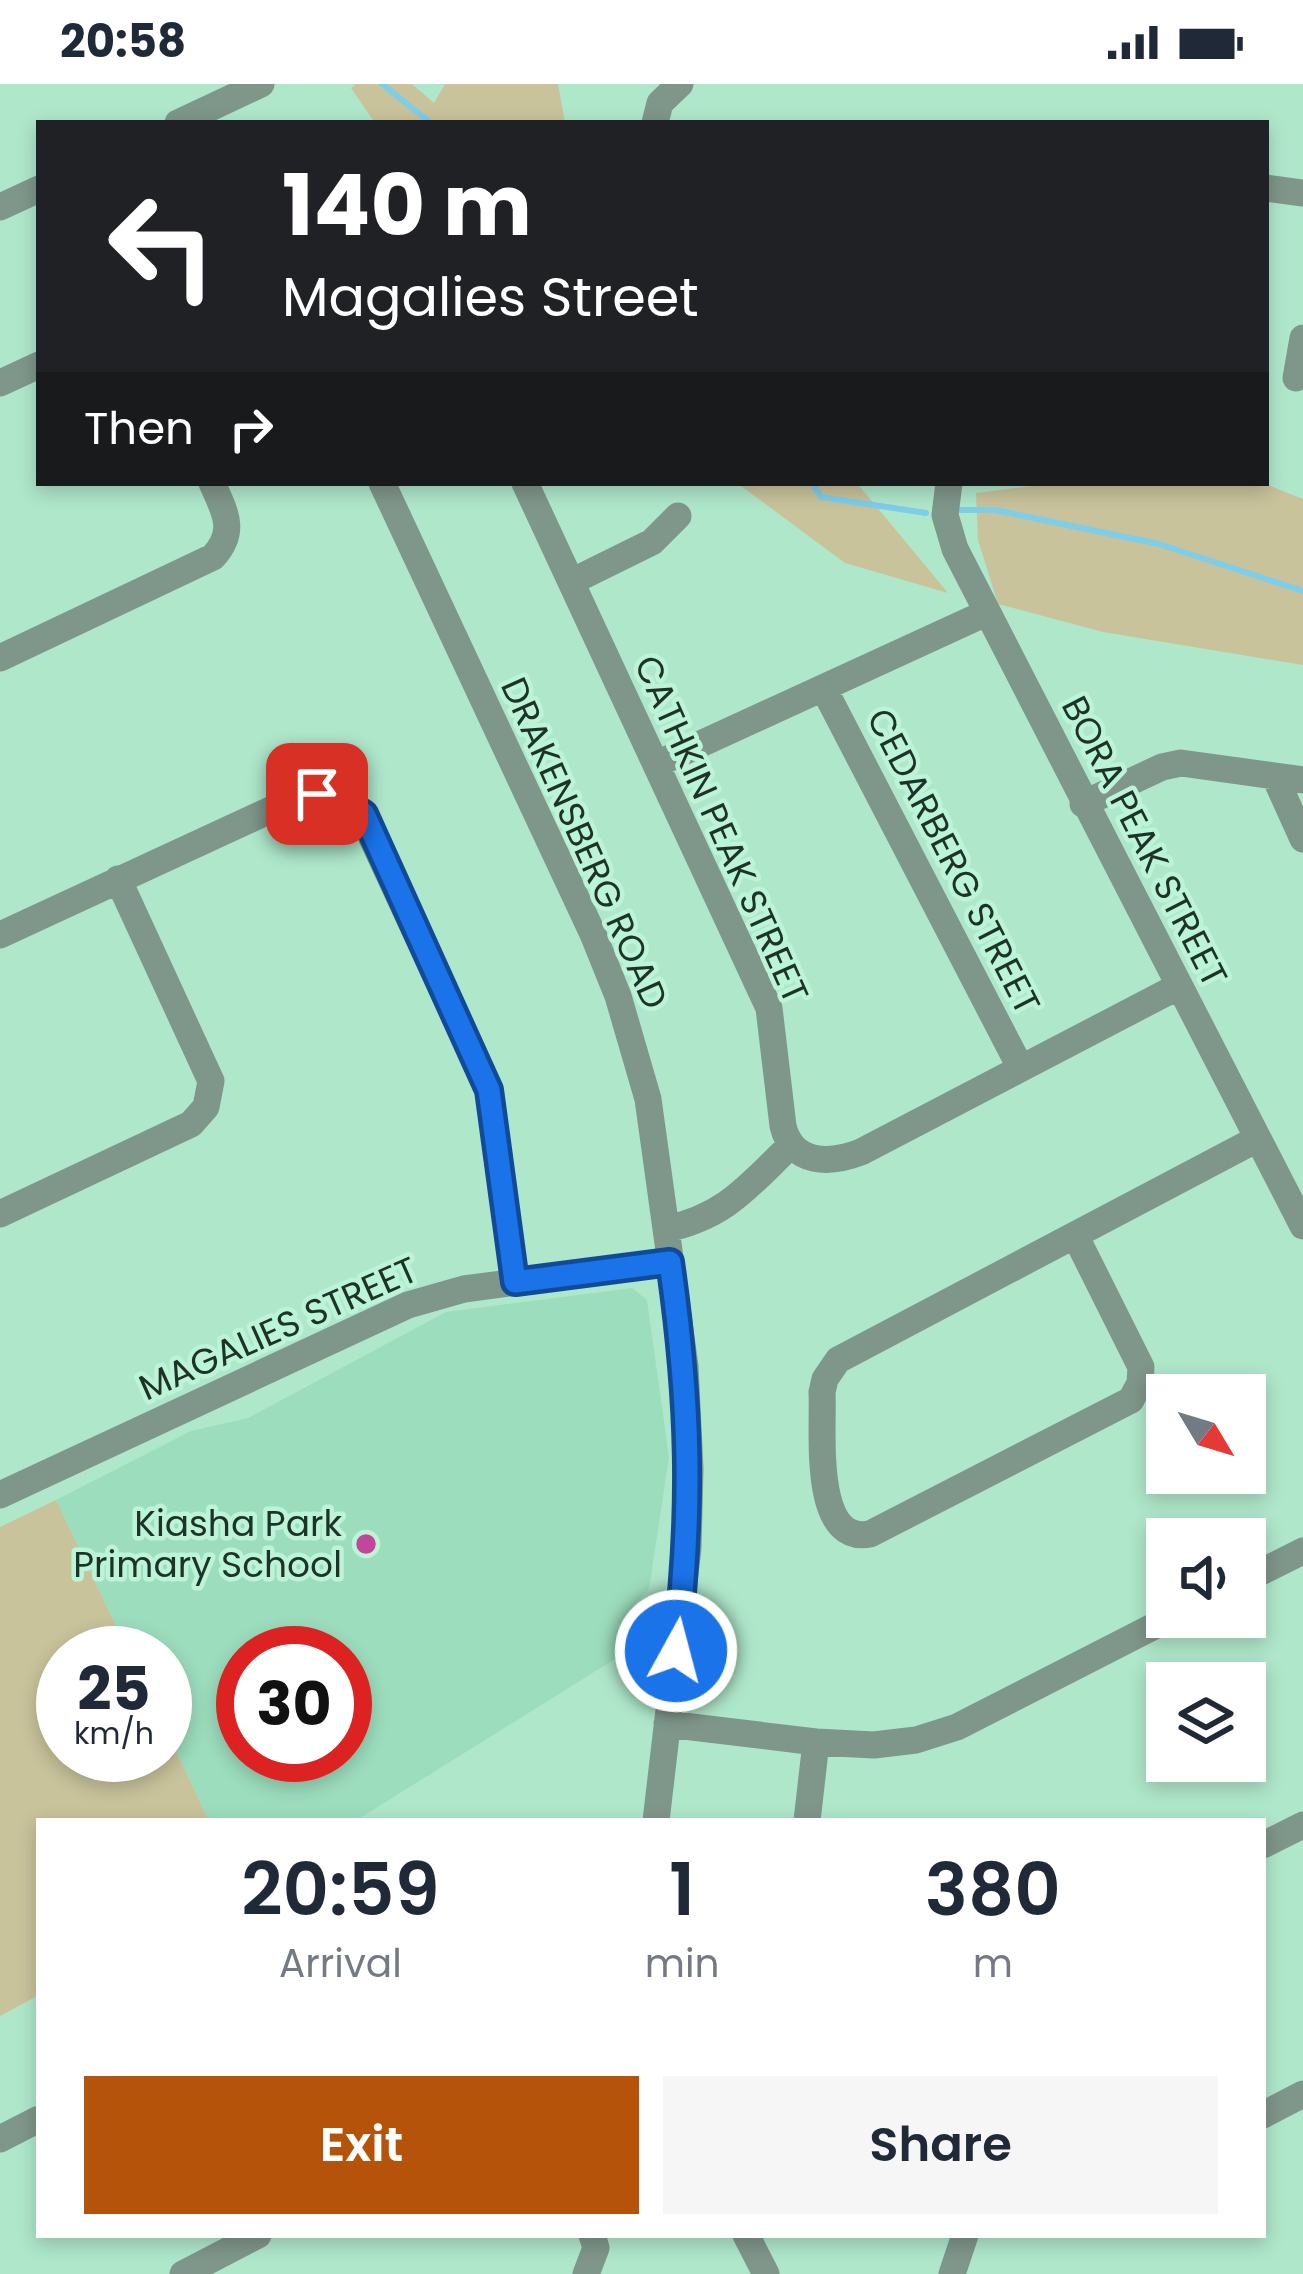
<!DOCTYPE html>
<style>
:root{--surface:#fff;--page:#f6f6f7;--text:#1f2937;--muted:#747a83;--accent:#b45309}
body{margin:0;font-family:Poppins,sans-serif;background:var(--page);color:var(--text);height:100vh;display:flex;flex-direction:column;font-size:45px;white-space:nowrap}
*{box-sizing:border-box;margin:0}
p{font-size:39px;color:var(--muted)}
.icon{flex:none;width:66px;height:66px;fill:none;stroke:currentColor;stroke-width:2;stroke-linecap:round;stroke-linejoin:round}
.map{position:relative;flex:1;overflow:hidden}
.sheet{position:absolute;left:36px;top:1734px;width:1230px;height:420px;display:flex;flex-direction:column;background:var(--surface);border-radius:0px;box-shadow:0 6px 18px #0003}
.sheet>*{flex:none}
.top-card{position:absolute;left:36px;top:36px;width:1233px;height:366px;border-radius:0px;box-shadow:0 6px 18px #0003;background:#202124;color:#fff;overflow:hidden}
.needle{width:78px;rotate:128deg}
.fabs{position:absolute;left:1146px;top:1290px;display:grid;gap:24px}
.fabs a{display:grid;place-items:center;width:120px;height:120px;border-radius:0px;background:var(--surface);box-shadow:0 6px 18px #0003;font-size:60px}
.speed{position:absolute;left:36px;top:1542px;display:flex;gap:24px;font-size:60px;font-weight:700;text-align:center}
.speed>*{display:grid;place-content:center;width:156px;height:156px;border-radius:50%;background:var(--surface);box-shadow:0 6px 18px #0003;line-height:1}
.speed small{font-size:30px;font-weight:400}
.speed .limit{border:18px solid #d22;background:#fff;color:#111}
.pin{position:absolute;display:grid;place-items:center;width:102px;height:102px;color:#fff;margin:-51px;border-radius:24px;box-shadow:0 6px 18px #0006}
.me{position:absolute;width:132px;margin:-66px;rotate:7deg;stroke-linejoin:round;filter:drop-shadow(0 0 9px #0008)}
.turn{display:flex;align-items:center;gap:42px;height:252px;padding:0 48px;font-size:54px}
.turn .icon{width:156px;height:156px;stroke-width:2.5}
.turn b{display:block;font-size:84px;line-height:102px}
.then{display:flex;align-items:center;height:114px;padding:0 48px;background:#0003;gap:24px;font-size:45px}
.eta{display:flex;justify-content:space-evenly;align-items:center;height:204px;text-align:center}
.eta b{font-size:72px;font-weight:600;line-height:84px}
.action{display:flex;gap:24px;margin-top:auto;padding:24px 48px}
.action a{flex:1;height:138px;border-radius:0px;background:var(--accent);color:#fff;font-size:48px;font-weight:600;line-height:138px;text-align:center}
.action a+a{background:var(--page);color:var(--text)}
.status{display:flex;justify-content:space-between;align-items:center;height:84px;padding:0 60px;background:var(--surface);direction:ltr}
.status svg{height:33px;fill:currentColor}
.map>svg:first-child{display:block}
.built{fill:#9cddbd;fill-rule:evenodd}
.green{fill:#c8c39b}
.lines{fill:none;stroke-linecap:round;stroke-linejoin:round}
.stream{stroke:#7ecde9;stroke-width:6}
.minor{stroke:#7f968a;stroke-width:27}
.route-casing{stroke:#114b97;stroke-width:30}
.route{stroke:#1a73e8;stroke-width:21}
.poi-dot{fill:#c1479a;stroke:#bcf4d8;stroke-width:4.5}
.labels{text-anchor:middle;stroke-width:9;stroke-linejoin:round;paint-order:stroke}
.street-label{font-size:36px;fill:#1d3328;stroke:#bcf4d8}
.poi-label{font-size:36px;fill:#1d3328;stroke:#bcf4d8;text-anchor:end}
</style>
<div class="status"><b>20:58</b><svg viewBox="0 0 49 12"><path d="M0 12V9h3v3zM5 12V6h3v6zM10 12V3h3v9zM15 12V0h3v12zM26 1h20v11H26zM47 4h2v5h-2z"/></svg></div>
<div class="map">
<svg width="1303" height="2190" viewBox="0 0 1303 2190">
<rect width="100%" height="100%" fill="#afe7cb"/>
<path class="built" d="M 632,1204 L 647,1216 L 669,1373 L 649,1505 L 632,1523 L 647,1555 L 355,1737 L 209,1737 L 165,1644 L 165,1569 L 129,1569 L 56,1416 L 191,1347 L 248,1334 L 446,1228 ZM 243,1569 L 345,1569 L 345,1671 L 243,1671 Z"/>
<path class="green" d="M 356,0 L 412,0 L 434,19 L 445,0 L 558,0 L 565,39 L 375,39 L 351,4 Z
M 737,399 L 857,399 L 948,509 L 845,479 Z
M 1057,399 L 1263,399 L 1303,415 L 1303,581 L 1103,548 L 998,520 L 978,456 L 976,409 Z
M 56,1416 L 129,1569 L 63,1569 L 63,1671 L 165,1671 L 165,1644 L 209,1737 L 39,1737 L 39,1911 L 0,1932 L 0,1443 Z"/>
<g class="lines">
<path class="stream" d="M 382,0 L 431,39
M 812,399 L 821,413 L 926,429
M 958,426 L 995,426 L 1159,460 L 1303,507"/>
<path class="minor" d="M 178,39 L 261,0
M 655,39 L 660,19 L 680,0
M 1266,104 L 1303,109
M 0,123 L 39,105
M 1296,294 L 1303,254
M 0,299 L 39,281
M 382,399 L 593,850 L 618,912 L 648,1015 L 685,1282 L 690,1385 L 688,1464 L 656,1737
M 525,399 L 769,924 L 783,1042 C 792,1081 830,1080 861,1068 L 1179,902
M 949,399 L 945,431 L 955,465 L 1303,1142
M 571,498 L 652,458 L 678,432
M 0,574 L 213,473 C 237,447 225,428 212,399
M 824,605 L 1020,983
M 657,680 L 986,529
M 1275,693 L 1303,755
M 1083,720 L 1162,683 L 1181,679 L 1303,696
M 0,851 L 303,711 L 327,711 L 359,726 L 489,1006 L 515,1198
M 0,1130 L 191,1040 L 206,1023 L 211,997 L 118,795
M 666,1145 C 727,1132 749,1101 791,1061
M 1075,1151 L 1141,1283 L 1140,1299 L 1131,1316 L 870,1450 C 811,1461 824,1346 822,1308 L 825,1295 L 838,1276 L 1257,1055
M 0,1411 L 408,1221 L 464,1205 L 670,1178
M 1245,1496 L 1303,1467
M 667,1640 L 816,1658 L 874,1661 L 916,1656 L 957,1643 L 1172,1533
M 807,1737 L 816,1658
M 1263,1761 L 1303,1741
M 1263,2031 L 1303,2010
M 0,2055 L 39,2035
M 746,2151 L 766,2190
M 183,2190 L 258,2151
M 586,2190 L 596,2164 L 592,2151
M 952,2190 L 965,2151"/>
</g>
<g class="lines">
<defs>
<path id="route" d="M 317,710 L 343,717 L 364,730 L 489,1006 L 515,1198 L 670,1178 C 690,1318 693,1426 676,1567"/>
</defs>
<use href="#route" class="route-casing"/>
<use href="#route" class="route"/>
</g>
<circle class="poi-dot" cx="366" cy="1460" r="12"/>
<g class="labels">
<g class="street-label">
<text transform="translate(722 745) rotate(66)" y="13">CATHKIN PEAK STREET</text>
<text transform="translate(1145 757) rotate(63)" y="13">BORA PEAK STREET</text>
<text transform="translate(585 759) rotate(66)" y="13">DRAKENSBERG ROAD</text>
<text transform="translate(954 777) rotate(63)" y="13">CEDARBERG STREET</text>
<text transform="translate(278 1244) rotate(-24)" y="13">MAGALIES STREET</text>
</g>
<g class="poi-label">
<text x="342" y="1452">Kiasha Park<tspan x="342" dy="41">Primary School</tspan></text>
</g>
</g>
</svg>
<div class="fabs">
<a><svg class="needle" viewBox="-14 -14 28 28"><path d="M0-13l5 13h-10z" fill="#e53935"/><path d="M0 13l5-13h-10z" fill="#747a83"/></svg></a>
<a><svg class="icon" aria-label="sound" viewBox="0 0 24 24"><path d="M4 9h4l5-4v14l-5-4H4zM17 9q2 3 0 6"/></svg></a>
<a><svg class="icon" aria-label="layers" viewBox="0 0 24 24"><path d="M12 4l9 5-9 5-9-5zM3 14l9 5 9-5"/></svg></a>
</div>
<div class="speed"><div>25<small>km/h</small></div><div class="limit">30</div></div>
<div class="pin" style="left:317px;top:710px;background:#d93025"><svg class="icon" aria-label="arrive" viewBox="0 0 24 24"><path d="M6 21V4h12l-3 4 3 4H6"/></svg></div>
<svg class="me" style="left:676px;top:1567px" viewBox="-20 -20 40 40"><circle r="17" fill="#1a73e8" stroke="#fff" stroke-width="3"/><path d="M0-11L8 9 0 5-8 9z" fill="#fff"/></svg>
<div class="top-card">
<div class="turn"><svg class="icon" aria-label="left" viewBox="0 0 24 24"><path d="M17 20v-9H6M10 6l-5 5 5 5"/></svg><div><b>140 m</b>Magalies Street</div></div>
<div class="then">Then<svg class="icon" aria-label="right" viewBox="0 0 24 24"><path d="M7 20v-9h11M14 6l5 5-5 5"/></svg></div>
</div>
<section class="sheet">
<div class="eta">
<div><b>20:59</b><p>Arrival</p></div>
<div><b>1</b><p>min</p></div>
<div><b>380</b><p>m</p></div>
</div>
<div class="action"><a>Exit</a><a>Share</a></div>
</section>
</div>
